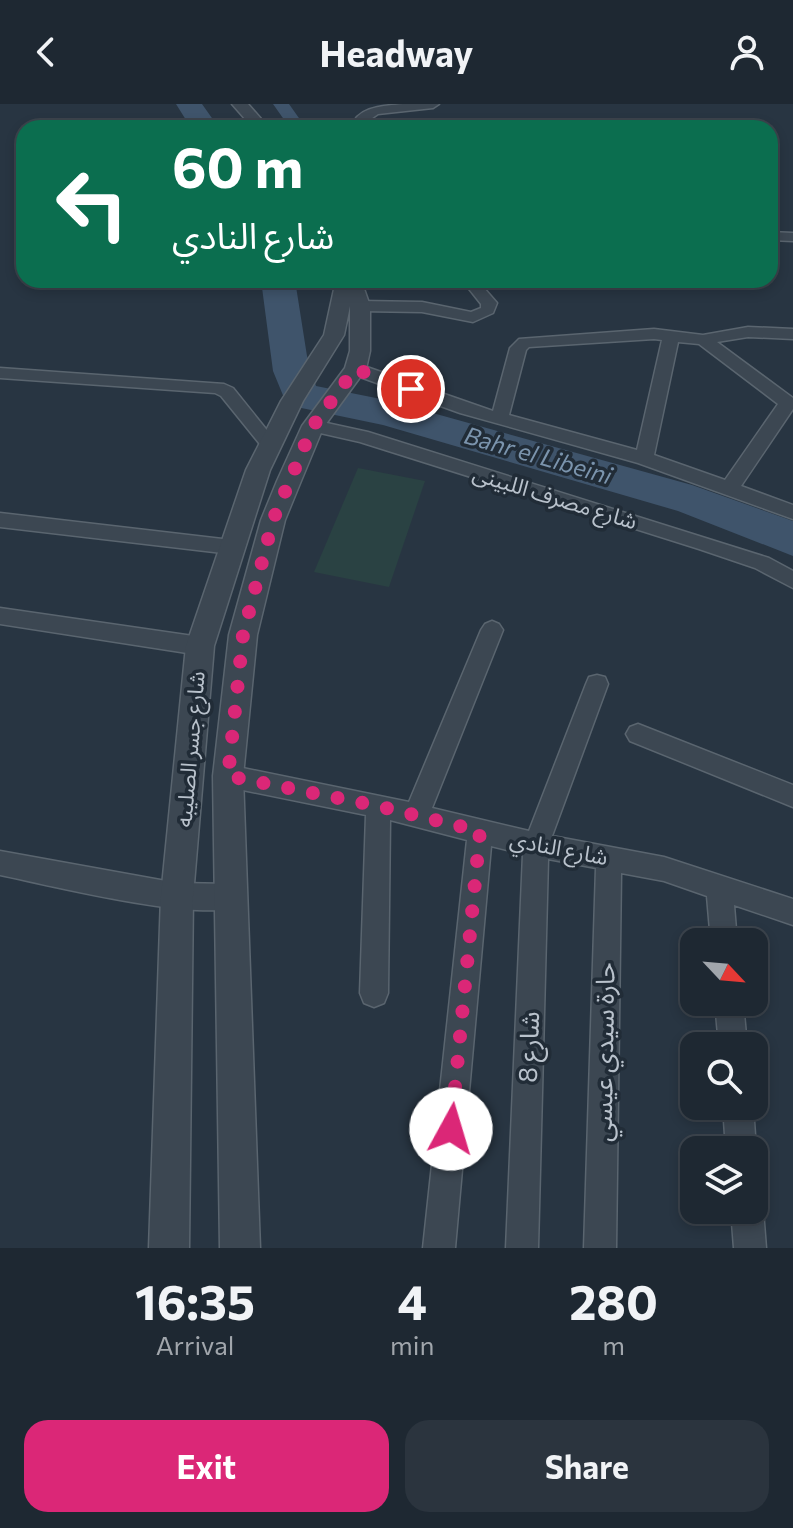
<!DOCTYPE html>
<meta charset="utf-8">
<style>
:root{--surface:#1e2832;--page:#2b343e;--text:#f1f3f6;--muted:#a1a6ac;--line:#3c444d;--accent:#db2777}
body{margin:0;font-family:Commissioner,"Noto Sans Arabic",sans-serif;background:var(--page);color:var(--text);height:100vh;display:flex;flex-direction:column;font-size:30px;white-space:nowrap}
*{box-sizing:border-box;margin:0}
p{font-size:26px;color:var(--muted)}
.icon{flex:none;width:44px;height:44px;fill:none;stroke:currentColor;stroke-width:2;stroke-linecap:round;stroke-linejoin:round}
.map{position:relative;height:1144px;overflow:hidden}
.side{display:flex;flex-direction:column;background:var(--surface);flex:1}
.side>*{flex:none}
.hud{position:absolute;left:16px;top:16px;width:762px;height:168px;border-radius:24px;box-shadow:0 4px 12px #0003,0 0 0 2px var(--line);background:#0b6e4f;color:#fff;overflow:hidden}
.needle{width:52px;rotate:116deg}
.tools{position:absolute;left:680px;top:824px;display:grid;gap:16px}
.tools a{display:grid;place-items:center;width:88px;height:88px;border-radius:16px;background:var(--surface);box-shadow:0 4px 12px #0003,0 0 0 2px var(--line);font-size:40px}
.pin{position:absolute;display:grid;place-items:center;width:68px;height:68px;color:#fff;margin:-34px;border:4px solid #fff;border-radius:50%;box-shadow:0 2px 8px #0007}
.me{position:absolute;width:88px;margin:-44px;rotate:6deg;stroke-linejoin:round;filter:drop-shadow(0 0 6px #0008)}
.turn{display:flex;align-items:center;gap:28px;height:168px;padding:0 24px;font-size:36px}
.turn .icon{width:104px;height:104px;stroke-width:2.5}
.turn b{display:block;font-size:56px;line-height:68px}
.eta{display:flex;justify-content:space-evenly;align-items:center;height:136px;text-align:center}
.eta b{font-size:48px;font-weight:700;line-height:56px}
.cta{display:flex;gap:16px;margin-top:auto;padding:16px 24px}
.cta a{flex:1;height:92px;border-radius:24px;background:var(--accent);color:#fff;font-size:32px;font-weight:700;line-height:92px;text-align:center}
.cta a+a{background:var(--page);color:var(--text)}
header{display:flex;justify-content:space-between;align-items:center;height:104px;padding:0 24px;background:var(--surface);font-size:36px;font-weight:700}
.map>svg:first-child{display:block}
.green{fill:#2a4243}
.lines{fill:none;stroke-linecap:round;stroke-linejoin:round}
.canal{fill:#3f546b;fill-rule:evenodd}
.river{fill:#3f546b;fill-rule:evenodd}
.minor-casing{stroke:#5a656f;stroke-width:3}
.tertiary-casing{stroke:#5a656f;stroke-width:3}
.minor{fill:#3c4752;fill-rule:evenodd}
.tertiary{fill:#3c4752;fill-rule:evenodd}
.route{stroke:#db2777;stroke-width:14;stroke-dasharray:0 25.2}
.labels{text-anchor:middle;stroke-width:7;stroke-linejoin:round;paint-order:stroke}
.street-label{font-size:22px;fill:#b9c2cc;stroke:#212c37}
.water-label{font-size:24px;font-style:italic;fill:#7b94ad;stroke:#212c37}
.near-street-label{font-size:26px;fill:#b9c2cc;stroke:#212c37}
</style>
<header><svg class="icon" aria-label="back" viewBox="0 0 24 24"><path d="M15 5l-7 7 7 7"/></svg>Headway<svg class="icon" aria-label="person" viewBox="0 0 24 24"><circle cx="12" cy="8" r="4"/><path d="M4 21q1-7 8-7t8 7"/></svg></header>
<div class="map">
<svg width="793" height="1144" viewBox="0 0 793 1144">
<rect width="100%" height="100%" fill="#283542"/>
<path class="green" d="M 358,364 L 425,377 L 389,483 L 314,468 Z"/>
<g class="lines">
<path class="canal" d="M 273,0 L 289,0 L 306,24 L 290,24 Z
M 398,176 L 419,176 L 419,177 L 409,183 Z
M 394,285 L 402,288 L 406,293 L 394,315 L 378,315 L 374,309 L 386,288 Z"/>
<path class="river" d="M 176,0 L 202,0 L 219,24 L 191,24 Z
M 261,176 L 295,176 L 307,252 L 316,282 L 386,296 L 692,381 L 793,417 L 793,452 L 678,407 L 383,321 L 287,301 L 273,267 Z"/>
<defs>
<path id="minor" d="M 403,0 L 439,0 L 433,4 L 378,10 L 365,19 L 363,24 L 351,24 C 357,2 384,2 403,0 Z
M 770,128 L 793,129 L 793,137 L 770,136 Z
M 462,176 L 477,176 L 497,199 L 493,209 L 473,218 L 422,208 L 360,207 L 352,202 L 360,197 L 422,198 L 471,208 L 481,204 L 481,200 Z
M 748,223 L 793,225 L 793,235 L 748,233 L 717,238 L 793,294 L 793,305 L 741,382 L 793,401 L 793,415 L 638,359 L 460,309 L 349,269 L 347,265 L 349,261 L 361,261 L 493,307 L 510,244 L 519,235 L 654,225 L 703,231 ZM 654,235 L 662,236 L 637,346 L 509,311 L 526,246 L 529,243 ZM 678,238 L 699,240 L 778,300 L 725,376 L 654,351 Z
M 0,264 L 224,280 L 233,284 L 278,340 L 269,346 L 263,344 L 221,292 L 215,289 L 0,274 Z
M 313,316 L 368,328 L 769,454 L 793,467 L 793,484 L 755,464 L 699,445 L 360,338 L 307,326 L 304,322 Z
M 0,409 L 231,436 L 238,438 L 241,443 L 238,448 L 231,450 L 0,423 Z
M 0,504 L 200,533 L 208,536 L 211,542 L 208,548 L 200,551 L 0,520 Z
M 492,517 L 499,520 L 503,526 L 432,704 L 529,727 L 586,580 L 589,573 L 597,571 L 605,573 L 608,580 L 552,732 L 664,753 L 793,795 L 793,821 L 734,801 L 737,838 L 711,838 L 707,792 L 664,777 L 621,769 L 616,1144 L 584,1144 L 596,764 L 548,755 L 538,1144 L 506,1144 L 523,750 L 491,742 L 455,1144 L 423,1144 L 467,736 L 390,716 L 388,889 L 384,899 L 374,903 L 364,899 L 360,889 L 366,711 L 228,683 L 220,680 L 216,672 L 220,664 L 228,661 L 409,698 L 481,526 L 485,520 Z
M 638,620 L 793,681 L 793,703 L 630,637 L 626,630 L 630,623 Z
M 0,747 L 177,779 L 231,780 L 240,784 L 244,793 L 240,802 C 200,819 49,781 0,771 Z
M 715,898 L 743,898 L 747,942 L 719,942 Z
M 723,1002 L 753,1002 L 756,1046 L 754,1051 L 754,1046 L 726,1046 Z
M 754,1093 L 758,1095 L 763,1106 L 766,1144 L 734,1144 L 731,1106 L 754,1106 Z"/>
<path id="tertiary" d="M 232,0 L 248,0 L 269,24 L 253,24 Z
M 336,176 L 361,176 L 370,202 L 370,247 L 366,265 L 323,324 L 301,377 L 285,416 L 257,531 L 243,672 L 260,1144 L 220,1144 L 213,672 L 229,531 L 261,416 L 277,377 L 302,322 L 345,264 L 350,247 L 350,202 L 344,231 L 303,297 L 270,366 L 214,542 L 193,792 L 189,1144 L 149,1144 L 161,792 L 186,542 L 246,366 L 281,297 L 324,231 Z"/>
</defs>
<use href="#minor" class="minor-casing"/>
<use href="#tertiary" class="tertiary-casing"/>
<use href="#minor" class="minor"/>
<use href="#tertiary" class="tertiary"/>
</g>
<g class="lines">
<path class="route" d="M 411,285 L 355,265 L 313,322 L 273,416 L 243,531 L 228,672 L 378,702 L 480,727 L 451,1025"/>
</g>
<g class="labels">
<g class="street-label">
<text transform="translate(555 393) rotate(17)" y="8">شارع مصرف اللبينى</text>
<text transform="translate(190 645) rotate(-85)" y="8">شارع جسر الصليبه</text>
<text transform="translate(559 744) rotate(11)" y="8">شارع النادي</text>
</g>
<g class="water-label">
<text transform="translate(538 352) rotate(16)" y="8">Bahr el Libeini</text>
</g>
<g class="near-street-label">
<text transform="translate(529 943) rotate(-88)" y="9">شارع 8</text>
<text transform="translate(604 948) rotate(-89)" y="9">حارة سيدي عيسي</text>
</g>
</g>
</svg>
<div class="tools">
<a><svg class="needle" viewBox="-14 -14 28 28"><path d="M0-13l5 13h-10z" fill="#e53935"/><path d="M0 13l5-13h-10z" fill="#a1a6ac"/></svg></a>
<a><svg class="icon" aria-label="search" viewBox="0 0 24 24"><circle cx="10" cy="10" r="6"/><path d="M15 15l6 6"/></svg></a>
<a><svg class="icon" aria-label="layers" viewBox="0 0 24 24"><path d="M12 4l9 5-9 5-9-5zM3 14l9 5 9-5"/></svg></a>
</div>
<div class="pin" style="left:411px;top:285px;background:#d93025"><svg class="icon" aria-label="arrive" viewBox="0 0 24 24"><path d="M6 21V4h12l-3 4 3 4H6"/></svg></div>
<svg class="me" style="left:451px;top:1025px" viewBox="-20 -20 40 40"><circle r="19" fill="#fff"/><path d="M0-13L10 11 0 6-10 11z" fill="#db2777"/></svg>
<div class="hud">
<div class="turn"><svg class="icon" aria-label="left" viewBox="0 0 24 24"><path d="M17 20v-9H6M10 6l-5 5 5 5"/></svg><div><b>60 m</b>شارع النادي</div></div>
</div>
</div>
<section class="side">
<div class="eta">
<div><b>16:35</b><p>Arrival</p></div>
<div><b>4</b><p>min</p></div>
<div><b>280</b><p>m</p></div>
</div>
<div class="cta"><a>Exit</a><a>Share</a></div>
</section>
